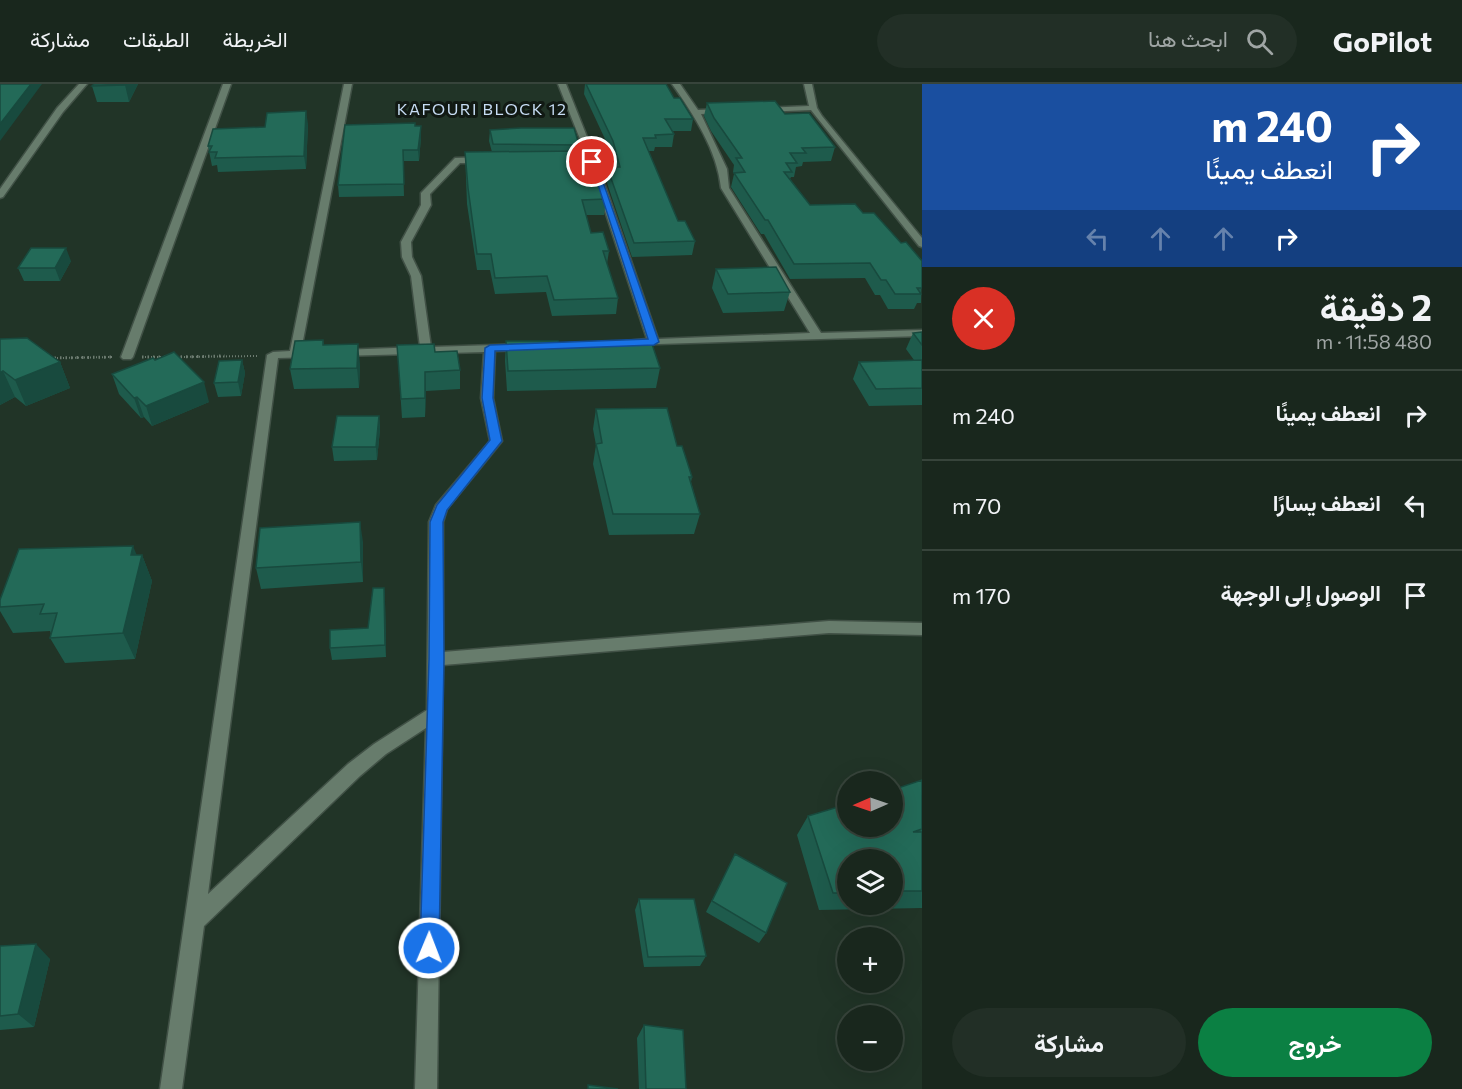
<!DOCTYPE html>
<html lang="ar">
<meta charset="utf-8">
<style>
:root{--surface:#19271d;--page:#222f26;--text:#f1f3f6;--muted:#9fa5a4;--line:#37443b;--accent:#0b8043}
body{margin:0;font-family:Commissioner,Vazirmatn,sans-serif;background:var(--page);color:var(--text);direction:rtl;height:100vh;display:flex;flex-direction:column;font-size:22px;white-space:nowrap}
*{box-sizing:border-box;margin:0}
p{font-size:20px;color:var(--muted)}
.icon{flex:none;width:33px;height:33px;fill:none;stroke:currentColor;stroke-width:2;stroke-linecap:round;stroke-linejoin:round}
.map{position:relative;flex:1;overflow:hidden;direction:ltr}
.drawer{display:flex;flex-direction:column;background:var(--surface);width:540px}
.drawer>*{flex:none}
.guide{background:#1a4fa0;color:#fff;overflow:hidden}
.needle{width:39px;rotate:268deg}
.tools{position:absolute;left:837px;top:687px;display:grid;gap:12px}
.tools a{display:grid;place-items:center;width:66px;height:66px;border-radius:50%;background:var(--surface);box-shadow:0 6px 24px #0002,0 0 0 2px var(--line);font-size:30px}
.pin{position:absolute;display:grid;place-items:center;width:51px;height:51px;color:#fff;margin:-26px;border:3px solid #fff;border-radius:50%;box-shadow:0 2px 6px #0007}
.me{position:absolute;width:66px;margin:-33px;rotate:1deg;stroke-linejoin:round;filter:drop-shadow(0 0 4px #0008)}
.turn{display:flex;align-items:center;gap:21px;height:126px;padding:0 30px;font-size:27px}
.turn .icon{width:78px;height:78px;stroke-width:2.5}
.turn b{display:block;font-size:42px;line-height:51px}
.lanes{display:flex;align-items:center;height:57px;padding:0 30px;background:#0003;justify-content:center;gap:30px;direction:ltr}
.lanes .off{opacity:.35}
.round{display:grid;place-items:center;flex:none;width:63px;height:63px;border-radius:32px;background:var(--page)}
.summary{display:flex;align-items:center;justify-content:space-between;height:102px;padding:0 30px}
h1{font-size:36px;font-weight:700;line-height:45px}
.button{display:flex;gap:12px;margin-top:auto;padding:12px 30px}
.button a{flex:1;height:69px;border-radius:36px;background:var(--accent);color:#fff;font-size:24px;font-weight:700;line-height:69px;text-align:center}
.button a+a{background:var(--page);color:var(--text)}
ul{padding:0;list-style:none}
li{display:flex;align-items:center;gap:18px;height:90px;padding:0 30px;border-top:2px solid var(--line)}
li div{flex:1}
li b{display:block;font-size:22px}
li em{font-style:normal}
header{display:flex;align-items:center;gap:36px;box-sizing:border-box;height:84px;padding:0 30px;background:var(--surface);border-bottom:2px solid var(--line)}
header strong{font-size:28px}
nav{display:flex;gap:33px;margin-inline-start:auto;font-size:21px}
.search{width:420px;height:54px;background:var(--page);display:flex;align-items:center;gap:15px;box-sizing:border-box;padding:0 21px;border-radius:33px;color:var(--muted);font-size:22px}
main{display:flex;flex:1;min-height:0}
.map>svg:first-child{display:block}
.lines{fill:none;stroke-linecap:round;stroke-linejoin:round}
.street-casing{stroke:#415146;stroke-width:3}
.path-far1{stroke:#6d7c71;stroke-width:2;stroke-dasharray:1 2;stroke-linecap:butt}
.path{stroke:#6d7c71;stroke-width:3;stroke-dasharray:1.5 4;stroke-linecap:butt}
.street{fill:#677c6c;fill-rule:evenodd}
.wall{fill:#1e5b4c;fill-rule:evenodd}
.shaded-wall{fill:#184a3e}
.building{fill:#236a58;stroke:#184a3e;stroke-width:1.5}
.route{fill:#1a73e8;stroke:#114b97;stroke-width:1.5}
.labels{text-anchor:middle;stroke-width:6;stroke-linejoin:round;paint-order:stroke}
.far-neighbourhood-label{font-size:16px;letter-spacing:1.5px;fill:#c7ddf4;stroke:#111913}
</style>
<header>
<strong>GoPilot</strong>
<div class="search"><svg class="icon" aria-label="search" viewBox="0 0 24 24"><circle cx="10" cy="10" r="6"/><path d="M15 15l6 6"/></svg>ابحث هنا</div>
<nav><a>الخريطة</a><a>الطبقات</a><a>مشاركة</a></nav>
</header>
<main>
<section class="drawer">
<div class="guide">
<div class="turn"><svg class="icon" aria-label="right" viewBox="0 0 24 24"><path d="M7 20v-9h11M14 6l5 5-5 5"/></svg><div><b>240 m</b>انعطف يمينًا</div></div>
<div class="lanes"><svg class="icon off" aria-label="left" viewBox="0 0 24 24"><path d="M17 20v-9H6M10 6l-5 5 5 5"/></svg><svg class="icon off" aria-label="ahead" viewBox="0 0 24 24"><path d="M12 20V5M6 11l6-6 6 6"/></svg><svg class="icon off" aria-label="ahead" viewBox="0 0 24 24"><path d="M12 20V5M6 11l6-6 6 6"/></svg><svg class="icon" aria-label="right" viewBox="0 0 24 24"><path d="M7 20v-9h11M14 6l5 5-5 5"/></svg></div>
</div>
<div class="summary"><div><h1>2 دقيقة</h1><p>480 m · 11:58</p></div><a class="round" style="background:#d93025;color:#fff"><svg class="icon" aria-label="close" viewBox="0 0 24 24"><path d="M6 6l12 12M18 6L6 18"/></svg></a></div>
<ul>
<li><svg class="icon" aria-label="right" viewBox="0 0 24 24"><path d="M7 20v-9h11M14 6l5 5-5 5"/></svg><div><b>انعطف يمينًا</b></div><em>240 m</em></li>
<li><svg class="icon" aria-label="left" viewBox="0 0 24 24"><path d="M17 20v-9H6M10 6l-5 5 5 5"/></svg><div><b>انعطف يسارًا</b></div><em>70 m</em></li>
<li><svg class="icon" aria-label="arrive" viewBox="0 0 24 24"><path d="M6 21V4h12l-3 4 3 4H6"/></svg><div><b>الوصول إلى الوجهة</b></div><em>170 m</em></li>
</ul>
<div class="button"><a>خروج</a><a>مشاركة</a></div>
</section>
<div class="map">
<svg width="922" height="1005" viewBox="0 0 922 1005">
<rect width="100%" height="100%" fill="#213427"/>
<g class="lines">
<defs>
<path id="street" d="M 79,0 L 87,0 L 63,28 L 3,113 L 0,114 L 0,105 L 57,24 Z
M 223,0 L 231,0 L 133,273 L 131,275 L 123,275 L 121,273 Z
M 344,0 L 352,0 L 301,267 L 313,267 L 319,270 L 313,273 L 278,274 L 208,810 L 348,680 L 374,660 L 427,626 L 429,438 L 436,421 L 490,357 L 481,314 L 484,268 L 340,272 L 334,269 L 340,266 L 420,263 L 411,192 L 402,173 L 401,158 L 421,121 L 421,109 L 455,74 L 485,73 L 489,76 L 485,79 L 460,79 L 430,110 L 431,121 L 411,158 L 412,173 L 421,192 L 431,263 L 525,260 L 531,263 L 525,266 L 495,267 L 493,314 L 502,357 L 447,425 L 443,438 L 443,568 L 829,537 L 922,539 L 922,551 L 829,549 L 443,581 L 437,1005 L 415,1005 L 426,644 L 386,670 L 360,692 L 204,842 L 182,1005 L 160,1005 L 267,271 L 273,268 L 290,267 Z
M 558,0 L 566,0 L 597,78 L 658,255 L 810,249 L 721,104 C 717,66 694,31 672,0 L 680,0 L 698,26 L 726,25 L 730,27 L 726,29 L 701,30 L 727,85 L 729,104 L 821,249 L 922,246 L 922,252 L 626,261 L 626,257 L 647,255 L 590,81 L 566,81 L 562,78 L 566,75 L 588,75 Z
M 804,0 L 812,0 L 817,24 L 822,32 L 922,154 L 922,163 L 919,162 L 811,26 L 762,28 L 758,26 L 762,24 L 809,22 Z"/>
</defs>
<use href="#street" class="street-casing"/>
<path class="path-far1" d="M 142,273 L 168,273
M 175,273 L 257,272
M 57,274 L 114,273"/>
<path class="path" d="M 142,273 L 168,273
M 175,273 L 225,272
M 49,274 L 114,273"/>
<use href="#street" class="street"/>
</g>
<path class="wall" d="M 138,0 L 129,18 L 97,18 L 92,2 Z
M 585,0 L 666,0 L 674,14 L 693,35 L 691,47 L 673,47 L 674,50 L 672,63 L 655,63 L 654,67 L 648,67 L 678,137 L 695,157 L 692,171 L 632,173 L 606,96 L 607,83 L 615,83 L 612,70 L 584,10 Z
M 707,19 L 785,30 L 835,63 L 831,77 L 803,78 L 802,82 L 796,83 L 794,93 L 791,93 L 790,95 L 810,121 L 863,129 L 901,159 L 922,177 L 921,219 L 917,219 L 914,225 L 888,225 L 880,211 L 875,211 L 865,194 L 790,195 L 764,150 L 761,150 L 731,103 L 734,90 L 733,88 L 734,81 L 711,47 L 704,32 Z
M 308,40 L 306,85 L 218,88 L 217,81 L 212,82 L 208,62 L 265,43 Z
M 415,42 L 421,42 L 421,53 L 419,77 L 403,77 L 404,112 L 339,113 L 338,101 Z
M 490,46 L 579,61 L 579,67 L 606,115 L 604,131 L 586,131 L 591,149 L 609,167 L 607,180 L 618,214 L 616,230 L 552,232 L 546,208 L 495,210 L 490,186 L 477,186 L 467,120 L 465,68 L 492,68 L 489,57 Z
M 71,177 L 60,197 L 24,197 L 18,184 Z
M 716,185 L 790,208 L 784,227 L 723,229 L 712,204 Z
M 922,248 L 922,321 L 869,322 L 853,295 L 859,278 L 914,276 L 906,265 L 913,249 Z
M 0,255 L 60,278 L 70,304 L 26,322 L 15,313 L 0,321 Z
M 323,256 L 324,261 L 360,280 L 359,304 L 294,305 L 290,285 Z
M 506,257 L 660,284 L 656,304 L 507,307 L 505,277 Z
M 397,261 L 435,268 L 460,286 L 460,305 L 426,307 L 425,333 L 402,334 Z
M 242,276 L 245,289 L 241,312 L 218,313 L 214,299 Z
M 112,290 L 209,318 L 152,342 L 144,333 L 141,334 L 119,310 Z
M 596,325 L 677,362 L 692,393 L 691,398 L 700,430 L 694,450 L 609,451 L 593,380 L 596,361 L 593,345 Z
M 379,332 L 380,345 L 377,376 L 334,377 L 332,363 Z
M 363,458 L 363,498 L 261,505 L 256,484 Z
M 137,471 L 142,471 L 152,497 L 135,575 L 65,579 L 50,554 L 51,550 L 50,547 L 13,549 L 0,527 L 0,516 Z
M 384,504 L 385,517 L 386,573 L 332,576 L 330,564 L 368,544 Z
M 922,698 L 922,824 L 819,826 L 797,751 L 808,732 ZM 848,776 L 892,776 L 892,820 L 848,820 Z
M 729,782 L 766,849 L 759,859 L 706,828 Z
M 639,815 L 706,872 L 700,882 L 644,883 L 635,826 Z
M 0,862 L 50,875 L 34,943 L 0,946 Z
M 644,941 L 686,1005 L 639,1005 L 637,954 Z"/>
<path class="shaded-wall" d="M 31,0 L 42,0 L 0,57 L 0,40 Z
M 126,0 L 138,0 L 129,18 L 125,1 Z
M 306,27 L 308,40 L 306,85 L 304,72 Z
M 421,42 L 421,53 L 419,77 L 418,66 Z
M 66,164 L 71,177 L 60,197 L 55,184 Z
M 358,260 L 360,280 L 359,304 L 357,284 Z
M 242,276 L 245,289 L 241,312 L 238,298 Z
M 60,278 L 70,304 L 26,322 L 15,296 Z
M 3,287 L 15,313 L 0,321 L 0,289 Z
M 425,288 L 426,307 L 425,333 Z
M 204,298 L 209,318 L 152,342 L 146,322 Z
M 137,313 L 144,333 L 141,334 L 134,314 Z
M 379,332 L 380,345 L 377,376 L 376,363 Z
M 360,438 L 363,458 L 363,498 L 361,478 Z
M 133,462 L 140,479 L 142,471 L 152,497 L 135,575 L 123,549 L 131,471 Z
M 384,504 L 385,517 L 386,573 L 385,561 Z
M 36,860 L 50,875 L 34,943 L 18,930 Z"/>
<path class="building" d="M 0,0 L 31,0 L 0,40 Z
M 94,0 L 126,0 L 125,1 L 92,2 Z
M 586,0 L 666,0 L 674,14 L 680,14 L 693,35 L 665,35 L 674,50 L 655,51 L 656,54 L 643,54 L 678,137 L 685,137 L 695,157 L 634,159 L 607,83 L 620,83 L 613,57 Z
M 775,17 L 785,30 L 809,29 L 835,63 L 802,64 L 806,69 L 790,69 L 797,79 L 786,79 L 792,88 L 784,88 L 810,121 L 855,120 L 863,129 L 874,129 L 901,159 L 906,158 L 922,177 L 922,204 L 917,204 L 921,210 L 895,210 L 886,196 L 881,196 L 870,179 L 794,180 L 768,136 L 765,136 L 734,89 L 745,88 L 736,74 L 742,74 L 714,34 L 707,19 Z
M 306,27 L 304,72 L 215,74 L 217,68 L 209,68 L 212,62 L 208,62 L 213,45 L 265,43 L 267,29 Z
M 415,39 L 415,42 L 421,42 L 418,66 L 403,66 L 404,100 L 338,101 L 345,41 Z
M 521,44 L 574,44 L 579,61 L 493,60 L 490,46 Z
M 582,67 L 586,82 L 595,82 L 606,115 L 582,116 L 591,149 L 603,148 L 609,167 L 603,167 L 618,214 L 554,216 L 547,192 L 495,194 L 491,170 L 477,170 L 468,104 L 465,68 Z
M 31,164 L 66,164 L 55,184 L 18,184 Z
M 776,183 L 790,208 L 728,210 L 716,185 Z
M 922,248 L 922,261 L 913,249 Z
M 27,254 L 60,278 L 15,296 L 3,287 L 0,289 L 0,255 Z
M 323,256 L 323,261 L 358,260 L 357,284 L 290,285 L 295,257 Z
M 506,257 L 558,257 L 558,260 L 651,257 L 660,284 L 508,287 Z
M 434,260 L 435,268 L 457,267 L 460,286 L 425,288 L 425,314 L 401,315 L 397,261 Z
M 174,268 L 204,298 L 146,322 L 137,313 L 134,314 L 112,290 L 153,274 L 155,276 Z
M 242,276 L 238,298 L 214,299 L 219,277 Z
M 922,276 L 922,304 L 876,305 L 859,278 Z
M 667,324 L 677,362 L 682,362 L 692,393 L 689,393 L 700,430 L 613,430 L 596,360 L 602,359 L 596,325 Z
M 337,332 L 379,332 L 376,363 L 332,363 Z
M 360,438 L 361,478 L 256,484 L 260,444 Z
M 133,462 L 131,471 L 142,471 L 123,549 L 50,554 L 57,529 L 40,530 L 44,520 L 0,523 L 0,516 L 19,465 Z
M 373,504 L 384,504 L 385,561 L 330,564 L 330,546 L 368,544 Z
M 922,696 L 922,745 L 913,748 L 922,748 L 922,807 L 892,807 L 892,776 L 848,776 L 848,809 L 833,809 L 808,732 L 848,720 L 848,742 L 892,742 L 892,706 Z
M 735,770 L 787,799 L 766,849 L 712,817 Z
M 639,815 L 694,815 L 706,872 L 648,873 Z
M 36,860 L 18,930 L 0,932 L 0,862 Z
M 644,941 L 683,946 L 686,1005 L 646,1005 Z
M 588,1001 L 618,1005 L 588,1005 Z"/>
<path class="route" d="M 590,76 L 596,78 L 659,258 L 654,261 L 495,267 L 493,314 L 502,357 L 447,426 L 443,438 L 444,575 L 439,864 L 436,871 L 429,874 L 423,871 L 420,864 L 429,575 L 430,438 L 437,421 L 490,356 L 482,314 L 485,264 L 490,261 L 648,255 Z"/>
<g class="labels">
<g class="far-neighbourhood-label">
<text x="482" y="31">KAFOURI BLOCK 12</text>
</g>
</g>
</svg>
<div class="tools">
<a><svg class="needle" viewBox="-14 -14 28 28"><path d="M0-13l5 13h-10z" fill="#e53935"/><path d="M0 13l5-13h-10z" fill="#9fa5a4"/></svg></a>
<a><svg class="icon" aria-label="layers" viewBox="0 0 24 24"><path d="M12 4l9 5-9 5-9-5zM3 14l9 5 9-5"/></svg></a>
<a>+</a>
<a>−</a>
</div>
<div class="pin" style="left:592px;top:78px;background:#d93025"><svg class="icon" aria-label="arrive" viewBox="0 0 24 24"><path d="M6 21V4h12l-3 4 3 4H6"/></svg></div>
<svg class="me" style="left:429px;top:864px" viewBox="-20 -20 40 40"><circle r="17" fill="#1a73e8" stroke="#fff" stroke-width="3"/><path d="M0-11L8 9 0 5-8 9z" fill="#fff"/></svg>
</div>
</main>
